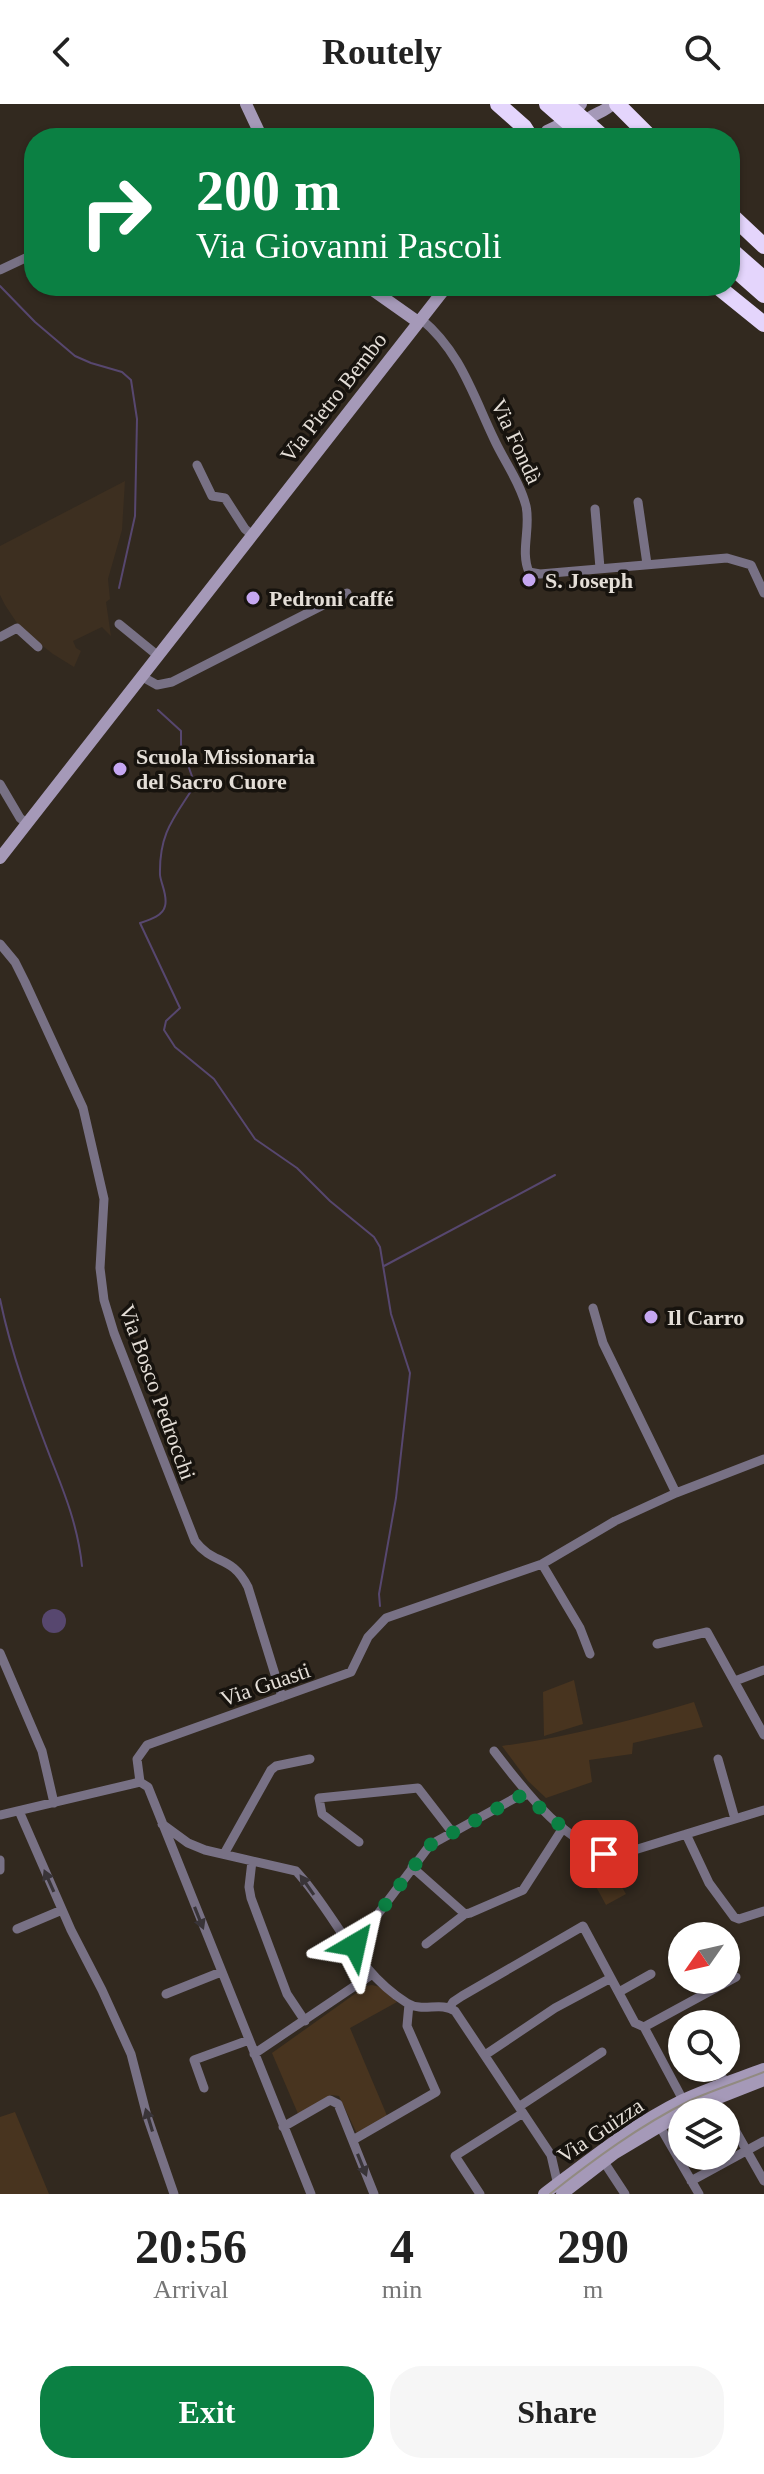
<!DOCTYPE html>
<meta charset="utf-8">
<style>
:root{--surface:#fff;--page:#f6f6f6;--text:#222;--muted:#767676;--accent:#0b8043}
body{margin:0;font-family:"Times New Roman",serif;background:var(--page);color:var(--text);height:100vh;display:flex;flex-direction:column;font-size:30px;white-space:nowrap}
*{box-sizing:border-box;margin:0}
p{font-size:26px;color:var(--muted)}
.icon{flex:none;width:44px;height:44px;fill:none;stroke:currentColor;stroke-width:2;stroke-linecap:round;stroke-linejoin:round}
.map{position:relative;height:2090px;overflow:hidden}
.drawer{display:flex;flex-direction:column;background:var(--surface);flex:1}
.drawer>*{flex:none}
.guide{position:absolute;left:24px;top:24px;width:716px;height:168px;border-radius:32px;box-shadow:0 2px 6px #0004;background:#0b8043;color:#fff;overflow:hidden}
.needle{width:52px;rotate:236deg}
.buttons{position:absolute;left:668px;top:1818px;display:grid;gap:16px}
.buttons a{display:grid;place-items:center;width:72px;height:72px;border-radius:50%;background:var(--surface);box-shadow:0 2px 6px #0004;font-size:40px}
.pin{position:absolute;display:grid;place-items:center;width:68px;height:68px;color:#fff;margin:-34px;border-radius:16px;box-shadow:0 4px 12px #0006}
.me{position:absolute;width:88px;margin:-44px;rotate:36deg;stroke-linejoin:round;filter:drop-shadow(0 0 6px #0008)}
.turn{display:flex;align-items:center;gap:28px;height:168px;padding:0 40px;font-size:36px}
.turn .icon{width:104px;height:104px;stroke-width:2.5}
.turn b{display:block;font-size:56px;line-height:68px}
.eta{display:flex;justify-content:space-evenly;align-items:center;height:136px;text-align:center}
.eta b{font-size:48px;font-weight:600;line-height:56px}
.cta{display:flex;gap:16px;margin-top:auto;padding:16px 40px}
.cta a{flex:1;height:92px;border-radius:32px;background:var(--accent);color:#fff;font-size:32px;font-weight:600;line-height:92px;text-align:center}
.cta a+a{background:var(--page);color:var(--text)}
header{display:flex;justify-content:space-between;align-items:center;height:104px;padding:0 40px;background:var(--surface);font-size:36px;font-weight:600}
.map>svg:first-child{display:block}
.built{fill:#3d2f20}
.green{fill:#48341f}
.water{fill:#57476f}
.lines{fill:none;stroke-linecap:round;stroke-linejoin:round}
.stream{stroke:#57476f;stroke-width:2}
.street{stroke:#787185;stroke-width:9}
.secondary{stroke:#a599b8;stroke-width:12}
.highway{stroke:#e4d5fc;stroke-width:16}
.tram{stroke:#918a81;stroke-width:2}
.highway-bridge{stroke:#e4d5fc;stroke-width:16}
.oneway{fill:#393438}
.route{stroke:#0b8043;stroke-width:14;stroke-dasharray:0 25.2}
.poi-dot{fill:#c5a7f1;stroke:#17130e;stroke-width:3}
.labels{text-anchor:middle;stroke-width:7;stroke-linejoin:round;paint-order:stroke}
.street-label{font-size:22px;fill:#e4ded7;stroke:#17130e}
.poi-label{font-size:22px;font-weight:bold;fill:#e4ded7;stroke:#17130e;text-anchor:start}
</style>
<header><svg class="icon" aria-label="back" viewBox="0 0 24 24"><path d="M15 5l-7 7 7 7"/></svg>Routely<svg class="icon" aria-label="search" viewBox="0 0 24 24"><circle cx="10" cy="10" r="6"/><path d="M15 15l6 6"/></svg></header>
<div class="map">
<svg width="764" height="2090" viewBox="0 0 764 2090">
<rect width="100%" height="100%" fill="#32291f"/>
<path class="built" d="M 125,377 L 122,426 L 108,475 L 110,495 L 106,498 L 111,532 L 102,523 L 73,537 L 76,544 L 81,547 L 74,563 L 53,550 L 21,525 L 5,501 L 0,491 L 0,442 Z"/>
<path class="green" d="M 574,1576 L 583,1620 L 544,1632 L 543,1588 Z
M 694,1598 L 703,1623 L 633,1639 L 632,1650 L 589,1656 L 592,1678 L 546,1694 L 528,1677 L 502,1642 C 567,1633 631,1617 694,1598 Z
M 614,1770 L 626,1790 L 606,1801 L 594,1779 Z
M 372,1881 L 380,1883 L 397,1898 L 350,1924 L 388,2014 L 357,2030 L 339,1992 L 331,1991 L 299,2012 L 272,1949 L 366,1882 Z
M 15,2008 L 49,2090 L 0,2090 L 0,2013 Z"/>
<path class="water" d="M42 1517a12 12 0 1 1 24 0a12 12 0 1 1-24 0Z"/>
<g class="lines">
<path class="stream" d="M 0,182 L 35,218 L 75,252 L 91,259 L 122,268 L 131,276 L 137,315 L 135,412 L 119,484
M 158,606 L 181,627 L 181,641 L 194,678 L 193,684 C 173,715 159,730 160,771 C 161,780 168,792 165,802 C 163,812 149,816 140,819 L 180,904 L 166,917 L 164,926 L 175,943 L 214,975 L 255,1035 L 297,1064 L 330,1097 L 374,1133 L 380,1143 L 391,1210 L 410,1269 L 396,1394 L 379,1490 L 380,1502
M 384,1162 L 555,1071
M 0,1195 C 11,1249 31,1303 51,1355 C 65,1390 78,1423 82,1462"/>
<path class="street" d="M 0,166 L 34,150
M 421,215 C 460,247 473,291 494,335 C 504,357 520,378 526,402 C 531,424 520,447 529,468 L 540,470 L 727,454 L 751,461 L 764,489
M 197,361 L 212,392 L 225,394 L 245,425 L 251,430
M 638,398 L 647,460
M 595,405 L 600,464
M 119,520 L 157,551
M 0,533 L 17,524 L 38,543
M 141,572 L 157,581 L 172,578 L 347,489
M 0,680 L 20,714 L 26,719
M 0,840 L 15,858 L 25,878 L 83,1004 L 104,1095 L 100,1164 L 104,1196 L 114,1229 L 195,1437 C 214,1462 231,1450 248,1483 L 282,1593
M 593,1204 L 603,1239 L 676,1389
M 542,1460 L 580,1524 L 590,1550
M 657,1540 L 707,1528 L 764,1631
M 0,1549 L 42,1647 L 54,1699
M 735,1577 L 764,1566
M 494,1647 C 526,1688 562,1738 615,1752 L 764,1706
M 718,1655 L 735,1715
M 140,1678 L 137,1655 L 147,1641 L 351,1568 L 368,1533 L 386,1514 L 542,1460 L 615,1417 L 676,1389 L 764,1355
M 140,1678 L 148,1683 L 311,2090
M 19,1707 L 71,1826 L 102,1886 L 131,1950 L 147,2012 L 174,2090
M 0,1711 L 140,1678
M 162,1720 L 188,1739 L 205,1746 L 296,1767 C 336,1810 355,1867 407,1899 C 423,1909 440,1897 455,1907 L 551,2051 L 557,2077 L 562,2082
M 686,1730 L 709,1779 L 734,1813 L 739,1815 L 764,1807
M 359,1738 L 322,1710 L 319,1694 L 418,1684 L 452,1728
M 224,1750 L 271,1666 L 276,1662 L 310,1655
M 0,1756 L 0,1766
M 252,1757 L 249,1783 L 251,1794 L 287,1890 L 305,1917
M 412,1763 L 465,1810 L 470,1809 L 523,1786 L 563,1724
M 17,1825 L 62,1806
M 426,1840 L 465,1810
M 353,1843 L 430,1741 L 517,1693 L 526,1691
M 619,1888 L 651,1870
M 166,1890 L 221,1868
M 450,1903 L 453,1898 L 462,1892 L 583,1822 L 635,1919 L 644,1923 L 683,1996
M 644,1923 L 736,1873
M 254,1950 L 371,1871
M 485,1951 L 555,1904 L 611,1874
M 718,1964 L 725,1979
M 204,1984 L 194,1956 L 249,1936
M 520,2002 L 602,1948
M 726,2010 L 764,2077
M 659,2021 L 699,2090
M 283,2023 L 330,1996 L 338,2000 L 374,2090
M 353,2036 L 436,1988 L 407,1922 L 409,1900
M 604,2058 L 625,2090
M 691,2077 L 764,2037
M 480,2090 L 455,2052 L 523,2009"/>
<path class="secondary" d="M 246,0 L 262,34
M 579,23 C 592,8 603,10 612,0
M 543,34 L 547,27 L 566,18 L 581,0
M 367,182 L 418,218
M 0,754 L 447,182
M 683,2008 L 764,1976
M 544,2090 C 589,2056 632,2021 683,1996 C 709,1984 737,1975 764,1965
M 562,2090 L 615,2049 L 682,2009"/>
<path class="highway" d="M 498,0 L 524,23 L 531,34
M 617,0 L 651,34
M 730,110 L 764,142
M 730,145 L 764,175
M 730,161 L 764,191
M 717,182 L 764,220"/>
<path class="tram" d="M 550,2090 C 593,2056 639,2022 689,1997 C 713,1986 739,1978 764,1968"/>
<path class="highway-bridge" d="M 547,0 L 586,34
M 566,0 L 604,34"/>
</g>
<defs><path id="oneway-solid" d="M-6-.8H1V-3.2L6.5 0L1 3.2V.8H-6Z" transform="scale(2)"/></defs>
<g class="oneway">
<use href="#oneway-solid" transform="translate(49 1777) rotate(-114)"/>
<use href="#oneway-solid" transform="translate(307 1781) rotate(-125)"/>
<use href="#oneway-solid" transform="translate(199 1814) rotate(68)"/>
<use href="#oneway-solid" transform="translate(149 2016) rotate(-107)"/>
<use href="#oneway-solid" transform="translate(362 2061) rotate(68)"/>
</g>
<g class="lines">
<path class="route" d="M 355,1841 L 430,1741 L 522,1691 L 530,1693 L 548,1713 L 604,1750"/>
</g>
<g class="poi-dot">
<circle cx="529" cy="476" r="8"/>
<circle cx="253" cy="494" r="8"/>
<circle cx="120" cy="665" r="8"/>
<circle cx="651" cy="1213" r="8"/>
</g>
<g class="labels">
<g class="street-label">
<text transform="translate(333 293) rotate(-52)" y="8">Via Pietro Bembo</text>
<text transform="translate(517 337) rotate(65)" y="8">Via Fondà</text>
<text transform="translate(158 1288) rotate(70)" y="8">Via Bosco Pedrocchi</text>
<text transform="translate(265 1580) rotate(-19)" y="8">Via Guasti</text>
<text transform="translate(600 2026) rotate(-34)" y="8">Via Guizza</text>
</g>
<g class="poi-label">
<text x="545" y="484">S. Joseph</text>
<text x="269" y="502">Pedroni caffé</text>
<text x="136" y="660">Scuola Missionaria<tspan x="136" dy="25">del Sacro Cuore</tspan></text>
<text x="667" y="1221">Il Carro</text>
</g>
</g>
</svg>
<div class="buttons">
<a><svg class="needle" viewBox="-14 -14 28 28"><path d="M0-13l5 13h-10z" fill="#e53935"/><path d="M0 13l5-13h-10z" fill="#767676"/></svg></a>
<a><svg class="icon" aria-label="search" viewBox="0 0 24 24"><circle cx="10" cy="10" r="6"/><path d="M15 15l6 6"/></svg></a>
<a><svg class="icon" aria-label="layers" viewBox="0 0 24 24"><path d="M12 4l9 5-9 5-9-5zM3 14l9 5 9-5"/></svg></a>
</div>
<div class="pin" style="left:604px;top:1750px;background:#d93025"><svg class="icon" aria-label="arrive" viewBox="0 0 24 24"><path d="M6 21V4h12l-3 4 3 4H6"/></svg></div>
<svg class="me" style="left:355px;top:1841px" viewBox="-20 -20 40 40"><path d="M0-17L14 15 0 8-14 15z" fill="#0b8043" stroke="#fff" stroke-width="4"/></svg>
<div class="guide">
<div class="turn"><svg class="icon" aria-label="right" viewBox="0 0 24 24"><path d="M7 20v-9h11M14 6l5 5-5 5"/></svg><div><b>200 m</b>Via Giovanni Pascoli</div></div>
</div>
</div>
<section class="drawer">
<div class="eta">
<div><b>20:56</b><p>Arrival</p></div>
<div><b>4</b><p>min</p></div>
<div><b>290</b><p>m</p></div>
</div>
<div class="cta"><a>Exit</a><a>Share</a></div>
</section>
